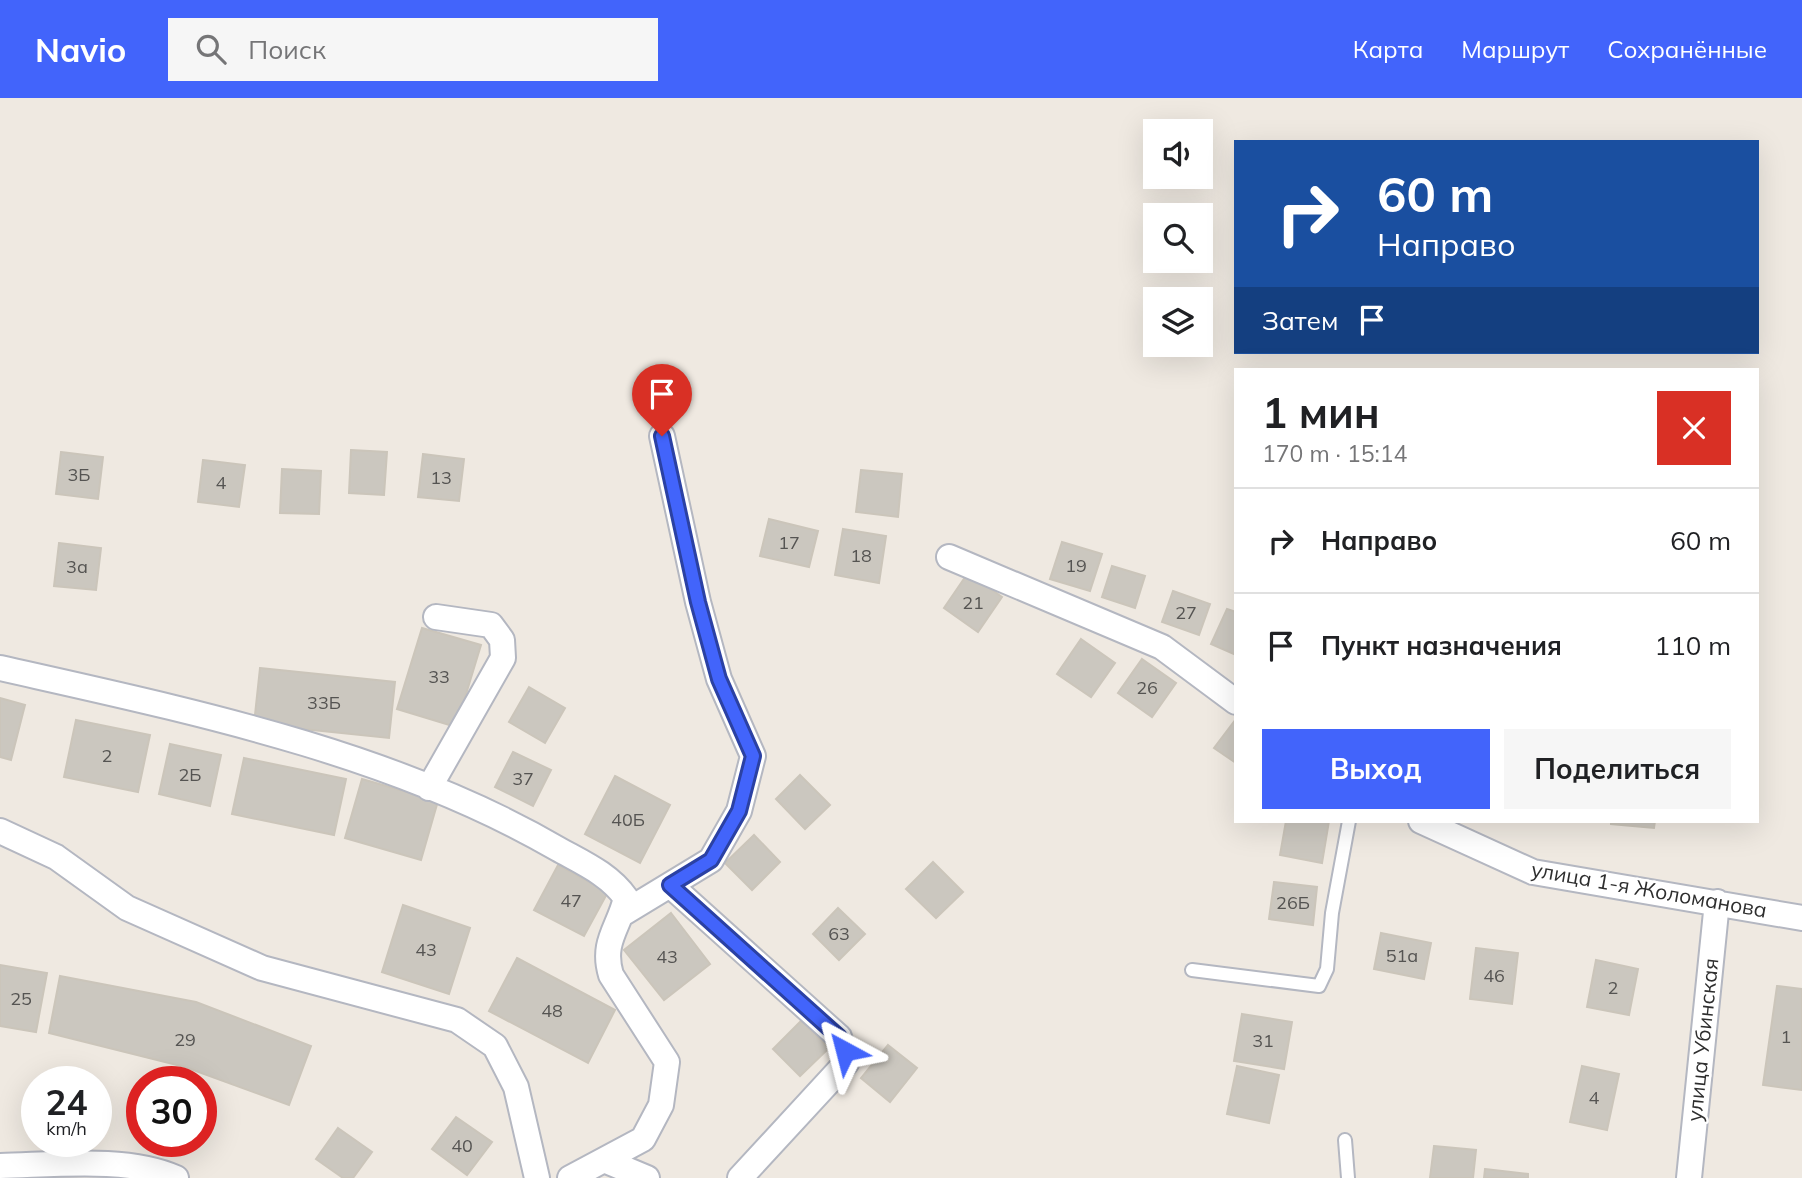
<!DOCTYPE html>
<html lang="ru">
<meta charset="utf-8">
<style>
:root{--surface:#fff;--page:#f6f6f6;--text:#202124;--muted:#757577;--line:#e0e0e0;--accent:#4264fb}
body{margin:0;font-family:Mulish,sans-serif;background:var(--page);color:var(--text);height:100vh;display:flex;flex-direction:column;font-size:26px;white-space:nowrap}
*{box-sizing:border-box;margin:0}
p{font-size:23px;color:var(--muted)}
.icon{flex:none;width:38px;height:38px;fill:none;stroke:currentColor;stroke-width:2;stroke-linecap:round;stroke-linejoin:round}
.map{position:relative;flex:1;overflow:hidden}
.sheet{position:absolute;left:1234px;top:270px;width:525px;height:455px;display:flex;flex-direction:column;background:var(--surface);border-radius:0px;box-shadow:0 7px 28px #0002}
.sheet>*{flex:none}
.banner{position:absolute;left:1234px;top:42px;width:525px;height:214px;border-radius:0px;box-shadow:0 7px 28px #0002;background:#1a4fa0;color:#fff;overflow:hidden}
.tools{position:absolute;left:1143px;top:21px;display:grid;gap:14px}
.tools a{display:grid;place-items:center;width:70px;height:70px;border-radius:0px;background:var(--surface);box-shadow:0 7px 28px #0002;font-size:35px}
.speed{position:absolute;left:21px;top:968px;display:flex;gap:14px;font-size:35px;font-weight:700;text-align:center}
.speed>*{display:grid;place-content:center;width:91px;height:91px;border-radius:50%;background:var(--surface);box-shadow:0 7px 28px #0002;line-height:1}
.speed small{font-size:18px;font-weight:400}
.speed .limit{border:10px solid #d22;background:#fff;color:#111}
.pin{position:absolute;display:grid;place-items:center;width:60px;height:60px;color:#fff;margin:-72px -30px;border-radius:50% 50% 50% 0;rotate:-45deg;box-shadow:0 0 7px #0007}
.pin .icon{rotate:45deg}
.me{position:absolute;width:77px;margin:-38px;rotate:322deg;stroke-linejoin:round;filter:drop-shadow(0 0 5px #0008)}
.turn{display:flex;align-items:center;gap:24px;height:147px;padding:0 28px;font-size:32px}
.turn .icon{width:91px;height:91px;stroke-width:2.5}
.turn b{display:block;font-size:49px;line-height:60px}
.then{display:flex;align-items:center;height:66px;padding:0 28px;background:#0003;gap:14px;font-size:26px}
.round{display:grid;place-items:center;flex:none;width:74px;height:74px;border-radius:0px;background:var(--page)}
.overview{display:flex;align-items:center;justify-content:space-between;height:119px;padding:0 28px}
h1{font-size:42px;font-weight:700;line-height:52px}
.cta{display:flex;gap:14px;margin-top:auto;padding:14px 28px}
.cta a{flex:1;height:80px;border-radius:0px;background:var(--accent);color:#fff;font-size:28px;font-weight:700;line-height:80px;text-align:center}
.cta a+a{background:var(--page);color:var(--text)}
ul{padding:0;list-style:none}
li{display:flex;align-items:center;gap:21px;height:105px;padding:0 28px;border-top:2px solid var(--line)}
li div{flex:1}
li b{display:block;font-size:26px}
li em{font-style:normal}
header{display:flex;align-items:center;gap:42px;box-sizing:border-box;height:98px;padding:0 35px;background:var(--accent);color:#fff}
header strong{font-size:33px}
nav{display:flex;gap:38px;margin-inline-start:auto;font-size:24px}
.search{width:490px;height:63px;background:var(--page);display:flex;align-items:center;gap:18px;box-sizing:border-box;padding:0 24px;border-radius:0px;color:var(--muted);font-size:26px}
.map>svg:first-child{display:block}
.building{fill:#cbc7bf;stroke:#cbc5ba;stroke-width:2}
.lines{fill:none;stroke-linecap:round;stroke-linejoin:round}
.lane-casing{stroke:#b4b7c1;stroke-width:16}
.street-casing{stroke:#b4b7c1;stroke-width:28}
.lane{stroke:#fff;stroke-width:12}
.street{stroke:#fff;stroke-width:24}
.route-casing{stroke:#2b41a3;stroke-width:18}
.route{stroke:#4264fb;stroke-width:12}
.labels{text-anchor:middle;stroke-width:5;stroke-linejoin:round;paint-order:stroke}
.number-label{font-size:18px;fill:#555452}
.street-label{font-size:21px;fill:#2e2e2e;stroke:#fff}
</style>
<header>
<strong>Navio</strong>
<div class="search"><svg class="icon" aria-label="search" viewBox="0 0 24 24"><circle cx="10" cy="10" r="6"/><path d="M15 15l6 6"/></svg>Поиск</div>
<nav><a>Карта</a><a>Маршрут</a><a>Сохранённые</a></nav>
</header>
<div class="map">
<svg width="1802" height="1080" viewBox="0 0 1802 1080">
<rect width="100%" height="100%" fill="#efe9e1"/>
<path class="building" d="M 351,352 L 387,354 L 384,397 L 349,395 Z
M 61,354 L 103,359 L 98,401 L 56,396 Z
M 423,356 L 464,361 L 459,403 L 418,399 Z
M 203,362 L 245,367 L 239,409 L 198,404 Z
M 282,371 L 321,373 L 319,416 L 280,415 Z
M 861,372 L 902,376 L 898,419 L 856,414 Z
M 769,421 L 818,433 L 809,469 L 760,458 Z
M 843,431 L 886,438 L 879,485 L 835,477 Z
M 1062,444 L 1102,456 L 1090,493 L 1050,481 Z
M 59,445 L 101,450 L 96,492 L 54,488 Z
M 1112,468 L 1145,478 L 1135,510 L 1102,499 Z
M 968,475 L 1002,499 L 978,534 L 944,510 Z
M 1173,493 L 1210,506 L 1199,537 L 1162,524 Z
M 1227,511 L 1236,514 L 1236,557 L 1211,546 Z
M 422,530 L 481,547 L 456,629 L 397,611 Z
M 1081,541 L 1115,565 L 1091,599 L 1057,576 Z
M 1142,561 L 1176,585 L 1152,619 L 1118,595 Z
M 260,570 L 395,584 L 389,640 L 254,626 Z
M 529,589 L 565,610 L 545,645 L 509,624 Z
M 0,600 L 25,607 L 11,662 L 0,659 Z
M 1236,621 L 1236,665 L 1214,650 Z
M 76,622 L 150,637 L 138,694 L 64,679 Z
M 170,646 L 221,657 L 210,708 L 159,696 Z
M 513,654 L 551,672 L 533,708 L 495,689 Z
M 244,660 L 346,681 L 334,737 L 232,716 Z
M 800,677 L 830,707 L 805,731 L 776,701 Z
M 615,678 L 670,707 L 640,765 L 585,736 Z
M 362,681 L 438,703 L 421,762 L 345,740 Z
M 1286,723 L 1329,723 L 1322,765 L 1280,757 Z
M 1611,723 L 1655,723 L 1654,730 L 1611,726 Z
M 754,737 L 780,764 L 752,792 L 725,765 Z
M 933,764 L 963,794 L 936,820 L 906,791 Z
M 558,767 L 608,794 L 584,838 L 534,812 Z
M 1274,784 L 1317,789 L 1313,827 L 1269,821 Z
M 403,807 L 470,830 L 449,896 L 382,874 Z
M 838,810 L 865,836 L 839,862 L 813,836 Z
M 671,815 L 710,866 L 664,902 L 624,852 Z
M 1381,835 L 1431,845 L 1424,881 L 1374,871 Z
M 1476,850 L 1518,855 L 1512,906 L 1470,901 Z
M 517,860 L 615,912 L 588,965 L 489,913 Z
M 1596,862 L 1638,871 L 1629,917 L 1587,909 Z
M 0,867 L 47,875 L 36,934 L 0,928 Z
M 60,878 L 196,904 L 311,948 L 289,1007 L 185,969 L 49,935 Z
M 1777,888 L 1802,891 L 1802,992 L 1763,987 Z
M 1242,916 L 1292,924 L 1284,971 L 1234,963 Z
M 801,923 L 829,950 L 800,978 L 773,951 Z
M 888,947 L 917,970 L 890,1004 L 861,980 Z
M 1237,968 L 1279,977 L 1269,1025 L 1227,1016 Z
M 1582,968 L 1619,976 L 1607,1032 L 1570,1024 Z
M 456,1019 L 492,1044 L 467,1077 L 432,1051 Z
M 338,1030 L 372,1054 L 353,1080 L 343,1080 L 316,1061 Z
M 1434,1048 L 1476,1052 L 1473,1080 L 1430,1080 Z
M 1485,1071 L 1528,1076 L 1528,1080 L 1484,1080 Z"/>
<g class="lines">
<defs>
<path id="lane" d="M 1192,872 L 1319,888 L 1327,871 L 1332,815 L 1349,723
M 1345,1042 L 1348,1080"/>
<path id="street" d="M 949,459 L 1162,549 L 1236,604
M 0,570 C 186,612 392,654 558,751 C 583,765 609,776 626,800 C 619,830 601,844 611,877 L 667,964 L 661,1007 L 643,1041 L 570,1080
M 429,690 L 503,560 L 502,542 L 491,527 L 436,519
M 1421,723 L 1533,774 L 1802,820
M 0,733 L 56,759 L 127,810 L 262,870 L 457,922 L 495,948 L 516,989 L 537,1080
M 670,787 L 839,939 L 846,965 L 740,1080
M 622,816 L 711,762 L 739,713 L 753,658 L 719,581 L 698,504 L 662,338
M 604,1062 L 647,1080
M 0,1068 C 52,1067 128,1058 176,1080
M 1689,1080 L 1717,804"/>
</defs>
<use href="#lane" class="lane-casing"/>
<use href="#street" class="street-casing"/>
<use href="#lane" class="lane"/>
<use href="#street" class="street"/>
</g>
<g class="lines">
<defs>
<path id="route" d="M 662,338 L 698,504 L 719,581 L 753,658 L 739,713 L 711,762 L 670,787 L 839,939 L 845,953"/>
</defs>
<use href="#route" class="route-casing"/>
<use href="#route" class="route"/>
</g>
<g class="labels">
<g class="number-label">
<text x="79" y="383">3Б</text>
<text x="441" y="386">13</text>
<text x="221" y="391">4</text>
<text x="789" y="451">17</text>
<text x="861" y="464">18</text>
<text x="1076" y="474">19</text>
<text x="77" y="475">3а</text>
<text x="973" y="511">21</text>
<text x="1186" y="521">27</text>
<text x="439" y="585">33</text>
<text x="1147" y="596">26</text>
<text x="324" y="611">33Б</text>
<text x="107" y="664">2</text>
<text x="190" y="683">2Б</text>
<text x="523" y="687">37</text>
<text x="628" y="728">40Б</text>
<text x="571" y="809">47</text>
<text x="1293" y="811">26Б</text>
<text x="839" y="842">63</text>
<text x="426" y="858">43</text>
<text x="1402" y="864">51а</text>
<text x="667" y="865">43</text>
<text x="1494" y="884">46</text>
<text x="1613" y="896">2</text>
<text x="21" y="907">25</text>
<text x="552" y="919">48</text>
<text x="1786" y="945">1</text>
<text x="185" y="948">29</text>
<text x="1263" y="949">31</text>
<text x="1594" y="1006">4</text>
<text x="462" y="1054">40</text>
</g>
<g class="street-label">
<text transform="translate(1649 792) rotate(10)" y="7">улица 1-я Жоломанова</text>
<text transform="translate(1703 942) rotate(-84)" y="7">улица Убинская</text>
</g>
</g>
</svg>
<div class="tools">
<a><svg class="icon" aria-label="sound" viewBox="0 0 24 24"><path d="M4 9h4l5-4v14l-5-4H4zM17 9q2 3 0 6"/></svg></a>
<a><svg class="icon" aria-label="search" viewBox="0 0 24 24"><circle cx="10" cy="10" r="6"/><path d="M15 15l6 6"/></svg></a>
<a><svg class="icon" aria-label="layers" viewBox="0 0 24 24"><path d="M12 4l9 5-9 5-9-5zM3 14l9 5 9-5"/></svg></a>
</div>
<div class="speed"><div>24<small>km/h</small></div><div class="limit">30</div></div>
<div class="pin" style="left:662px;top:338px;background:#d93025"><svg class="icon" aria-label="arrive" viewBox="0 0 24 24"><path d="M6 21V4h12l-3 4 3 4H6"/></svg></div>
<svg class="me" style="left:845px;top:953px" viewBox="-20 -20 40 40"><path d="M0-17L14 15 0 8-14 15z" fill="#4264fb" stroke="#fff" stroke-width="4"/></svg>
<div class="banner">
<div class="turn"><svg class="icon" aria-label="right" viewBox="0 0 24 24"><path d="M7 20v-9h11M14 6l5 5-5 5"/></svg><div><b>60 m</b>Направо</div></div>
<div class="then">Затем<svg class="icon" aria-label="arrive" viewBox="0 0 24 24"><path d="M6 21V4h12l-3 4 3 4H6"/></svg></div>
</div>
<section class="sheet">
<div class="overview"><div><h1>1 мин</h1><p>170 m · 15:14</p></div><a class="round" style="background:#d93025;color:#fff"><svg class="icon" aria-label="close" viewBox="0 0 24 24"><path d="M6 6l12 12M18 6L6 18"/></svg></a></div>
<ul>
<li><svg class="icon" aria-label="right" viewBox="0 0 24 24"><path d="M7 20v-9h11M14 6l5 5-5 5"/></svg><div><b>Направо</b></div><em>60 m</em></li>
<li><svg class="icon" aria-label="arrive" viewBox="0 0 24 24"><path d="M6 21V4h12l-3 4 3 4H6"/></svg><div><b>Пункт назначения</b></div><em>110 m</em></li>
</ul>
<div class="cta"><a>Выход</a><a>Поделиться</a></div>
</section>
</div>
